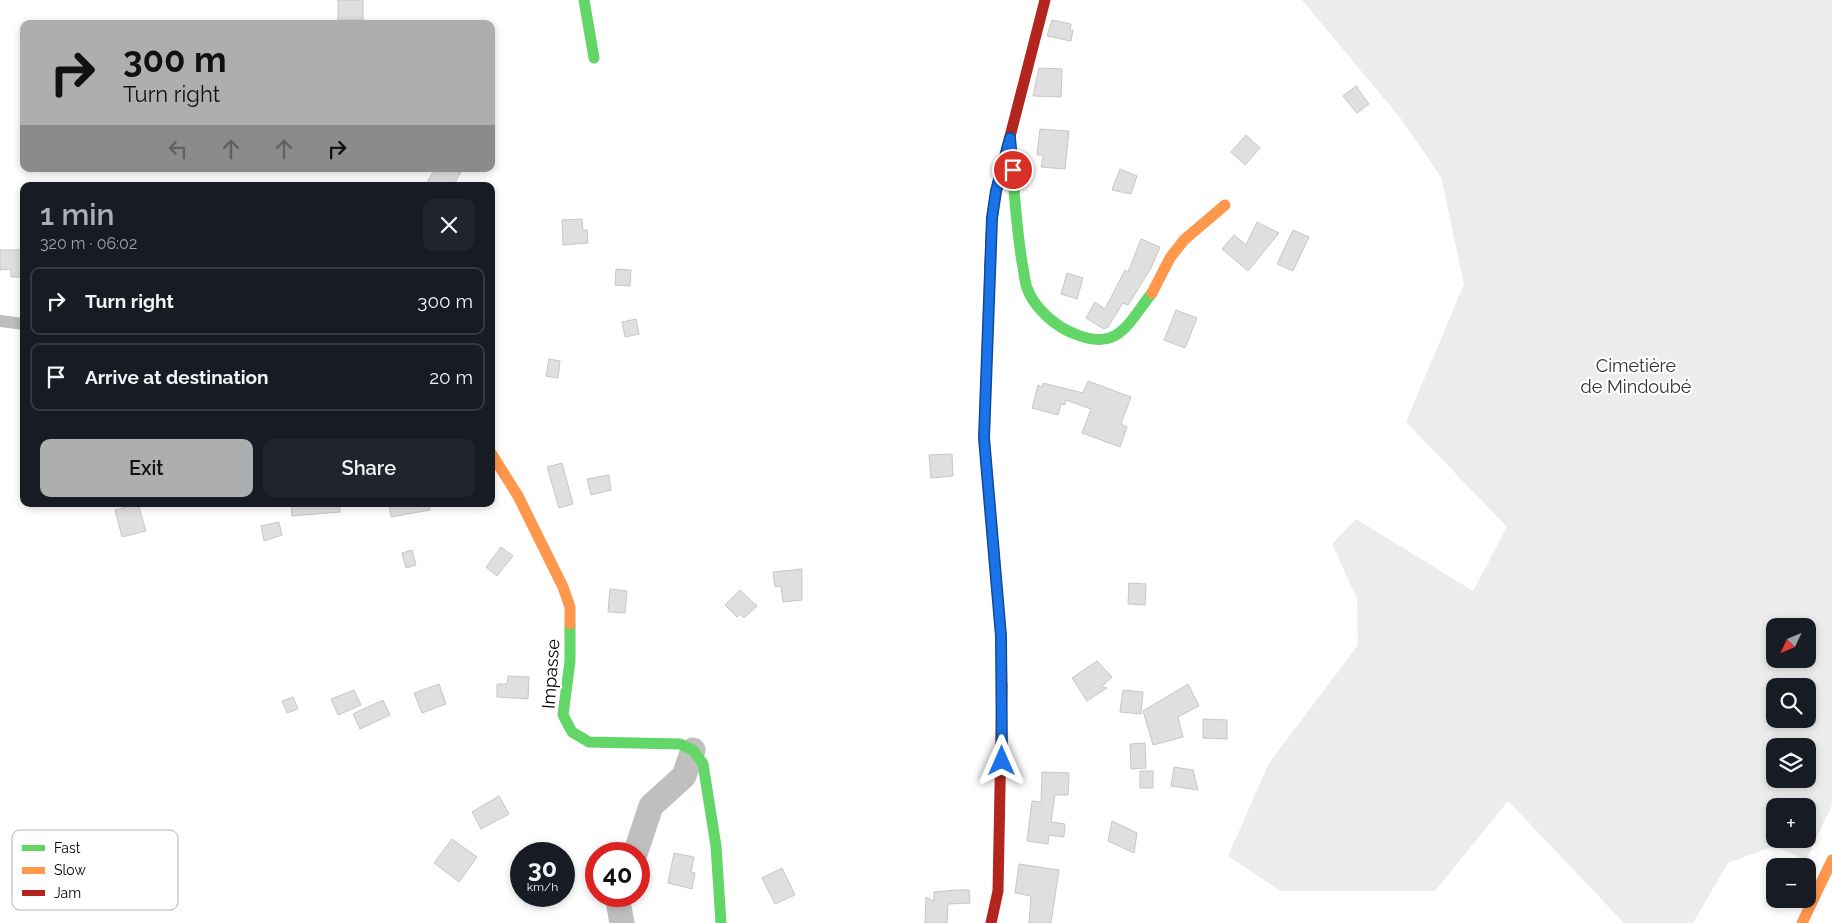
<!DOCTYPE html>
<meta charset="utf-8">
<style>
:root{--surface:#171b24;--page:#20242c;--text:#f1f3f6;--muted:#9ea1a6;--line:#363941;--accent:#adaeaf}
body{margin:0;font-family:Raleway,sans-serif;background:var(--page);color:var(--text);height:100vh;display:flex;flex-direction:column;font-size:19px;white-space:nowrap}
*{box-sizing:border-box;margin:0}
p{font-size:16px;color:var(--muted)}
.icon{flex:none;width:28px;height:28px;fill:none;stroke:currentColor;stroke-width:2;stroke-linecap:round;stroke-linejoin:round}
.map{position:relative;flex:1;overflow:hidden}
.sheet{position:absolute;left:20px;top:182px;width:475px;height:325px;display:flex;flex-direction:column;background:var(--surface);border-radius:10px;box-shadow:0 2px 8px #0003}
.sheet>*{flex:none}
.hud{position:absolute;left:20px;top:20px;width:475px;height:152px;border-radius:10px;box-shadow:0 2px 8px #0003;background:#adaeaf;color:#111;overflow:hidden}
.needle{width:32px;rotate:226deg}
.fabs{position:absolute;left:1766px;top:618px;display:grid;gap:10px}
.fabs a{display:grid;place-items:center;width:50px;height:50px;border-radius:10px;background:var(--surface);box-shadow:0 2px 8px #0003;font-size:25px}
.speed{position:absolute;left:510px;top:842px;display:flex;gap:10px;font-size:25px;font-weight:700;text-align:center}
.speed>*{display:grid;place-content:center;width:65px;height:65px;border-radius:50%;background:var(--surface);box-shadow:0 2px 8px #0003;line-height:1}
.speed small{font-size:12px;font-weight:400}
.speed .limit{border:8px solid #d22;background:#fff;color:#111}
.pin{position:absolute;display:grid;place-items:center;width:42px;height:42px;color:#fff;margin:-21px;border:2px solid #fff;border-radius:50%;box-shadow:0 1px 5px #0007}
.me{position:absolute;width:55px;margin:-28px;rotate:0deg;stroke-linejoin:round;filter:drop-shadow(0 0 4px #0008)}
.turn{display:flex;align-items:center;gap:18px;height:105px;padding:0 20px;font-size:22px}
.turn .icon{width:65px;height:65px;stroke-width:2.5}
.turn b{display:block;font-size:35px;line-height:42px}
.lanes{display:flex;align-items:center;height:48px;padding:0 20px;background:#0003;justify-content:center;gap:25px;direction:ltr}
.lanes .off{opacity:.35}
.round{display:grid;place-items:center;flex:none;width:52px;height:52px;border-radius:10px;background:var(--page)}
.overview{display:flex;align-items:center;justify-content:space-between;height:85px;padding:0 20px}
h1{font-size:30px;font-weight:600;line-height:38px;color:var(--accent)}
.action{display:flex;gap:10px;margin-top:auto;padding:10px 20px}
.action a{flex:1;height:58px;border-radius:10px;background:var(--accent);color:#111;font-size:20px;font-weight:600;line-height:58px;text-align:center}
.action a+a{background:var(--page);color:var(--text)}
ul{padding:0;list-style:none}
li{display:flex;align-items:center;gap:15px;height:68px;margin:0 10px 8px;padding:0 10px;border:2px solid var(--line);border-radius:10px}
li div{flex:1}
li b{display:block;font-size:19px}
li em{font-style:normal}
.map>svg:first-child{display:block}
.green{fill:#ececec;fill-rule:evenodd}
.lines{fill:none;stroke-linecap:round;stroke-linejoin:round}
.river{stroke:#bfbfbf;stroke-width:25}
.building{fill:#dfdfdf;stroke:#c7c7c7}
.street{stroke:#bebebe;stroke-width:12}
.fast{stroke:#63d668;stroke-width:11}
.slow{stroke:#ff974d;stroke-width:11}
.jam{stroke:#b3261e;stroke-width:11}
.route-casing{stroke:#114b97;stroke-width:12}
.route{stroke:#1a73e8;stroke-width:9}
.labels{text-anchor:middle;stroke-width:4.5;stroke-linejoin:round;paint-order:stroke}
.park-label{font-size:18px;fill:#333;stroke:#fff}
.street-label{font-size:18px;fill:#000;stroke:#fff}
.key{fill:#fff;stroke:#b2b2b2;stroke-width:1}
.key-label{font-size:14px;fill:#000}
</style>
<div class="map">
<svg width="1832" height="923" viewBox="0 0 1832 923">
<rect width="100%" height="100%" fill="#fff"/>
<path class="green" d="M 1302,0 L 1832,0 L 1832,805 L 1806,860 L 1774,846 L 1728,863 L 1693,923 L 1624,923 L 1508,801 L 1435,891 L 1281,891 L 1228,856 L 1269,763 L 1358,645 L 1357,599 L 1332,544 L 1356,519 L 1473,591 L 1507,527 L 1406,422 L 1464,284 L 1441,177 L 1401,119 ZM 1808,626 L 1808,659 L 1775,659 L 1775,626 ZM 1808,686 L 1808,719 L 1775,719 L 1775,686 ZM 1775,746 L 1808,746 L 1808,779 L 1775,779 ZM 1775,806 L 1808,806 L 1808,839 L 1775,839 Z"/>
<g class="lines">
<path class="river" d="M 635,854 L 651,806 L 684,776 L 693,750
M 617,896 L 622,923"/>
</g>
<path class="building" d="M 338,0 L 363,0 L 363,20 L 338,20 Z
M 1052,20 L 1071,24 L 1070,30 L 1073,30 L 1071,41 L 1047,36 Z
M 1039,68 L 1062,69 L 1061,97 L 1033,96 Z
M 1356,86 L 1369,104 L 1357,113 L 1343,96 Z
M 1040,129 L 1069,131 L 1065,169 L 1041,167 L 1043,155 L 1037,155 Z
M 1246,135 L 1260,148 L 1245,165 L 1231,152 Z
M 435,169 L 456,169 L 461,172 L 453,186 L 434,186 L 427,182 Z
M 1120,169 L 1137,176 L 1131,194 L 1112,190 Z
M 582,219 L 583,230 L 587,230 L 588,243 L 563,245 L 562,220 Z
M 1257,222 L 1279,233 L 1248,271 L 1222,249 L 1234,235 L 1246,245 Z
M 1293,230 L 1309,237 L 1293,271 L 1277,264 Z
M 1141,239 L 1160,247 L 1151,268 L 1128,305 L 1123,303 L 1108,327 L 1104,329 L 1086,318 L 1095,302 L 1105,309 L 1125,270 L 1128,272 Z
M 0,250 L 24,250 L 24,277 L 11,277 L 11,269 L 0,270 Z
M 616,269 L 631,270 L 630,286 L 615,285 Z
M 1067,273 L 1083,278 L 1077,299 L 1061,294 Z
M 1176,310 L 1197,318 L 1185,348 L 1164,340 Z
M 636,319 L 639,334 L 625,337 L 622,322 Z
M 549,359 L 560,361 L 558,378 L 546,376 Z
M 1088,381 L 1131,397 L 1121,424 L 1127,427 L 1120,447 L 1082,433 L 1091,409 L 1066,400 L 1065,405 L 1061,404 L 1058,415 L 1032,408 L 1038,385 L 1042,387 L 1043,383 L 1083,393 Z
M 952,454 L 953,476 L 931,478 L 929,455 Z
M 562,463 L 573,504 L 559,508 L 547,467 Z
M 609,475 L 611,490 L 591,495 L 587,479 Z
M 138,504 L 146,531 L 122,537 L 115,510 Z
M 291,504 L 340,504 L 340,512 L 292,516 Z
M 389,504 L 430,504 L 430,510 L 391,517 Z
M 279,522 L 282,535 L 264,541 L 261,526 Z
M 501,547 L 513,556 L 497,576 L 486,567 Z
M 412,550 L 416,565 L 406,568 L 402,553 Z
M 802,569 L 802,600 L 783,602 L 781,586 L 775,587 L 773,572 Z
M 1129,583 L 1146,584 L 1145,605 L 1128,604 Z
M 610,589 L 627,591 L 625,613 L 608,612 Z
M 740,590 L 757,606 L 744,618 L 740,614 L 737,617 L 725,605 Z
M 1097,661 L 1112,677 L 1101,687 L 1107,688 L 1087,701 L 1072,678 Z
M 508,676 L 529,677 L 528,699 L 497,697 L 497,684 L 507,684 Z
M 439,684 L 446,704 L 422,713 L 414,693 Z
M 1188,684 L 1199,706 L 1178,717 L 1183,737 L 1153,745 L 1143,711 Z
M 354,690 L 361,705 L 338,715 L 331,699 Z
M 1123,690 L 1143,692 L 1141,714 L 1120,712 Z
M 293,697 L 298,709 L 287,713 L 282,701 Z
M 383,700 L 390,715 L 360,729 L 353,714 Z
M 1203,719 L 1227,720 L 1227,739 L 1203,738 Z
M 1145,743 L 1146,768 L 1131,769 L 1130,744 Z
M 1174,767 L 1193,770 L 1198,790 L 1171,786 Z
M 1140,771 L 1153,771 L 1153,788 L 1140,788 Z
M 1042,772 L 1069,773 L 1068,795 L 1055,795 L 1051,822 L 1065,824 L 1064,837 L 1049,835 L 1048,844 L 1027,841 L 1032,801 L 1041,802 Z
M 499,796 L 509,814 L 481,829 L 472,812 Z
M 1112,821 L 1137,833 L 1134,853 L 1108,841 Z
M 452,839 L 477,857 L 459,882 L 434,863 Z
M 674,853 L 694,857 L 691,872 L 695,873 L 692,889 L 668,883 Z
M 1019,864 L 1059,870 L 1051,923 L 1029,923 L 1031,896 L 1015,893 Z
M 782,868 L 795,895 L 775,904 L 762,878 Z
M 957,890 L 969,890 L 970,903 L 948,904 L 947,923 L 925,923 L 926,897 L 934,901 L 934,892 Z"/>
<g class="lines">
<path class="street" d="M 0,321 L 24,324"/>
<path class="fast" d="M 584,0 L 594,58
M 1011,152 C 1014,189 1016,225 1022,262 C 1024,270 1024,280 1027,288 C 1034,308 1056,327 1075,334 C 1119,352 1128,323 1152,293
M 570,624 L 570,661 L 563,715 L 572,732 L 589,742 L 680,744 L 693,750 L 703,764 L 716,846 L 721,923"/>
<path class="slow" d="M 990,266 L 984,438 L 1001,636 L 1002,685
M 1152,293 L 1170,258 L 1184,240 L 1225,205
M 491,453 L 518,496 L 563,587 L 570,607 L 570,624
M 1802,923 L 1832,860"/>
<path class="jam" d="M 990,266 L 992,218 L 996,191 L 1045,0
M 991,923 L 998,891 L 1002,685"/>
</g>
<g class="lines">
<defs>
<path id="route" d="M 1002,761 L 1001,636 L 984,438 L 992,218 L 996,191 L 1010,138 L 1013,170"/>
</defs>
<use href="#route" class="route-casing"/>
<use href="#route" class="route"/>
</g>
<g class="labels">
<g class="park-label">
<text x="1636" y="372">Cimetière<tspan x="1636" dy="21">de Mindoubé</tspan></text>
</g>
<g class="street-label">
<text transform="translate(551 674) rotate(-86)" y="6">Impasse</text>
</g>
</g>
<rect x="12" y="830" width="166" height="80" rx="8" class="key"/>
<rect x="22" y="845" width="23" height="6" fill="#63d668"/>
<rect x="22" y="867" width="23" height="7" fill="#ff974d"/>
<rect x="22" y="890" width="23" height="6" fill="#b3261e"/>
<g class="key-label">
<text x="54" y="853">Fast</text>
<text x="54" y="875">Slow</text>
<text x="54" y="898">Jam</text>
</g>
</svg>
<div class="fabs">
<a><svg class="needle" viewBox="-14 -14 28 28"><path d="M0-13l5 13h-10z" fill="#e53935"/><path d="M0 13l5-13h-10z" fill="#9ea1a6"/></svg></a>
<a><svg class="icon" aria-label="search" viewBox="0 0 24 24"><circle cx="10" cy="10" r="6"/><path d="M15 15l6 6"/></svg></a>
<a><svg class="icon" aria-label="layers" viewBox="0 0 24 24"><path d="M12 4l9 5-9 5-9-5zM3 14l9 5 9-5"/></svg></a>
<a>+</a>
<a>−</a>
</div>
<div class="speed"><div>30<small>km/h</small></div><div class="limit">40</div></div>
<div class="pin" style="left:1013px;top:170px;background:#d93025"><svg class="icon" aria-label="arrive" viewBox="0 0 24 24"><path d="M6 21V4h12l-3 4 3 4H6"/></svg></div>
<svg class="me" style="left:1002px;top:761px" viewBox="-20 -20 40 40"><path d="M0-17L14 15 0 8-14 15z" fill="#1a73e8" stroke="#fff" stroke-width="4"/></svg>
<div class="hud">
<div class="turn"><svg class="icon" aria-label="right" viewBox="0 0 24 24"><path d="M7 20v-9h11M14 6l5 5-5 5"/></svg><div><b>300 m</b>Turn right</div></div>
<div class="lanes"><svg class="icon off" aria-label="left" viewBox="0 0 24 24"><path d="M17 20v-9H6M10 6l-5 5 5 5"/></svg><svg class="icon off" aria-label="ahead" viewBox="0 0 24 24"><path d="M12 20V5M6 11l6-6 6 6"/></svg><svg class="icon off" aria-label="ahead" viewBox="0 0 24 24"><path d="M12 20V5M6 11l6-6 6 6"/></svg><svg class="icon" aria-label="right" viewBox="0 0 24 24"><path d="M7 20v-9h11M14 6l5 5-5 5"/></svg></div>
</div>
<section class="sheet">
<div class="overview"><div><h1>1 min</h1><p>320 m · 06:02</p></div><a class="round"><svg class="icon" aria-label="close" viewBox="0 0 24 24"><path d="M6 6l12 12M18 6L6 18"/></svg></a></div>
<ul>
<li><svg class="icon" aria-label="right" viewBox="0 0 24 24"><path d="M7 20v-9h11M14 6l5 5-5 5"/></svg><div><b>Turn right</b></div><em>300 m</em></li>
<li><svg class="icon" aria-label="arrive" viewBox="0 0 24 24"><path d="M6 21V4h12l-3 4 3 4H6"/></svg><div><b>Arrive at destination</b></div><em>20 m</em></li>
</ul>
<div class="action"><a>Exit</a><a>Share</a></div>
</section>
</div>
